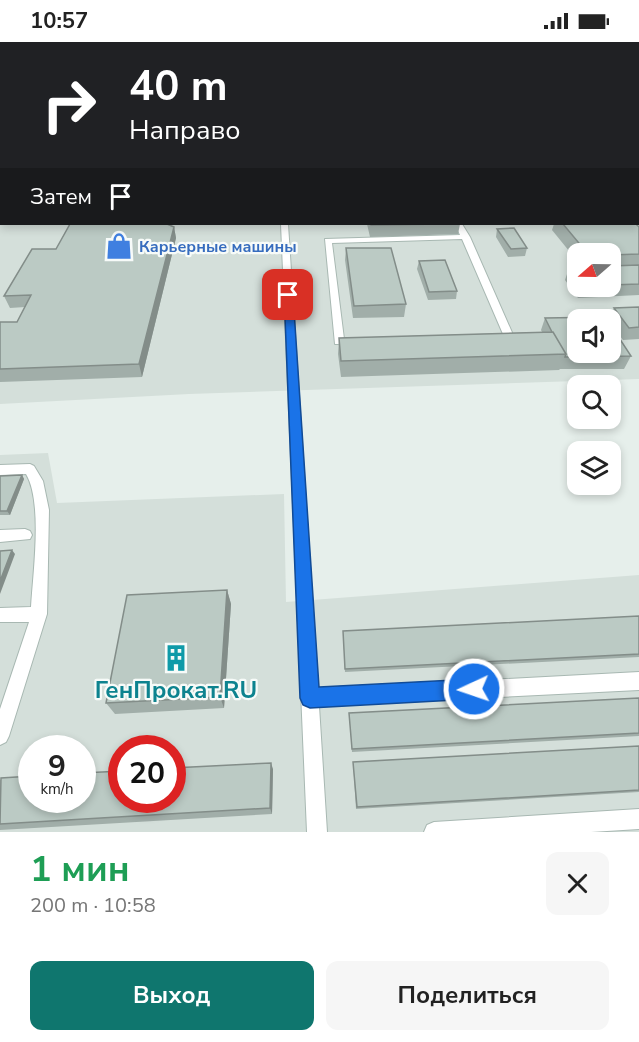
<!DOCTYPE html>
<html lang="ru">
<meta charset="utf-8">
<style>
:root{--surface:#fff;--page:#f6f6f6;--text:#222;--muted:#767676;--accent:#0f766e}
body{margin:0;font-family:"Nunito Sans",sans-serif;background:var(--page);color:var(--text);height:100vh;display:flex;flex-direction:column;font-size:22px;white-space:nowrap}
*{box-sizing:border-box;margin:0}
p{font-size:20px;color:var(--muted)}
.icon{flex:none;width:33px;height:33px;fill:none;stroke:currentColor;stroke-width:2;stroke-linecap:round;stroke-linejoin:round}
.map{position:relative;height:790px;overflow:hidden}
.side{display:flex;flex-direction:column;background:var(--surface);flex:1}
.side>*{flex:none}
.hud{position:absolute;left:0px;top:0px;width:639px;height:183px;box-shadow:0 3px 9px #0003;background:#202124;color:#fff;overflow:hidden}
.needle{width:39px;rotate:250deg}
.tools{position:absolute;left:567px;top:201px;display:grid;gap:12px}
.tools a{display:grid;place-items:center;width:54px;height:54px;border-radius:12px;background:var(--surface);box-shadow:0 3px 9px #0003;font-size:30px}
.speed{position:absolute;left:18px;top:693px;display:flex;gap:12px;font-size:30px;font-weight:700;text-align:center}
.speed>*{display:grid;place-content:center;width:78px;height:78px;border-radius:50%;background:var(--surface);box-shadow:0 3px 9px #0003;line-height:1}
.speed small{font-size:15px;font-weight:400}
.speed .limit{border:9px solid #d22;background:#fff;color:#111}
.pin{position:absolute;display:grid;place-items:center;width:51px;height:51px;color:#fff;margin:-26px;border-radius:12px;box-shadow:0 3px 9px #0006}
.me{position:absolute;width:66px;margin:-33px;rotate:267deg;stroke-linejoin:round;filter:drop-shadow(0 0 4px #0008)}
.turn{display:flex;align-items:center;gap:21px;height:126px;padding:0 30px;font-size:27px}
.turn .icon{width:78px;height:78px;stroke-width:2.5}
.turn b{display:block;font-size:42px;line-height:51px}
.then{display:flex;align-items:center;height:57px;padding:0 30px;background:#0003;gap:12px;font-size:22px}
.round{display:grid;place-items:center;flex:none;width:63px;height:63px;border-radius:12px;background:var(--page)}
.overview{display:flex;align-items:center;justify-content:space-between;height:102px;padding:0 30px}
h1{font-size:36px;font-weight:700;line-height:45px;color:#1e9e55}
.button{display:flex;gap:12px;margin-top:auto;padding:12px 30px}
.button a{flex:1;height:69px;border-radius:12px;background:var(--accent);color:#fff;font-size:24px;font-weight:700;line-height:69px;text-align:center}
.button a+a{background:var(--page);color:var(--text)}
.status{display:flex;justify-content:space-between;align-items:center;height:42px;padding:0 30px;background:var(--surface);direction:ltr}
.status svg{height:16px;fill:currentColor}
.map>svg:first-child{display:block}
.built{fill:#d4dfda;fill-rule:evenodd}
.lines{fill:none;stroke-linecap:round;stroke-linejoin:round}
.service-casing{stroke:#a8b8b2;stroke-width:2}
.trunk-casing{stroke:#c2cac8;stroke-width:2}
.service{fill:#fff;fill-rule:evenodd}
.trunk{fill:#4c8a7c;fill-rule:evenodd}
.wall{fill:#a1aea9}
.shaded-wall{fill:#838d89}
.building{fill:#bbcac4;stroke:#838d89;stroke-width:1.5}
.route{fill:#1a73e8;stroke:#114b97;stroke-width:1.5}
.labels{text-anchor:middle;stroke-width:4.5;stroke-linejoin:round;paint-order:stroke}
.far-shop-label{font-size:16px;font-weight:bold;fill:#366cbe;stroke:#f7fbf9;text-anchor:start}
.near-culture-label{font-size:24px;font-weight:bold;fill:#0d838f;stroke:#f7fbf9}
</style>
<div class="status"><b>10:57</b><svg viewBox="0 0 49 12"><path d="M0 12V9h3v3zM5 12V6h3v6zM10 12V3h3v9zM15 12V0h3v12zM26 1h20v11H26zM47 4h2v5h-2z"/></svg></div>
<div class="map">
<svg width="639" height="790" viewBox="0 0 639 790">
<rect width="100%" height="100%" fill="#e6efeb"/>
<path class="built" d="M 0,79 L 2,182 L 638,182 L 639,79 L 639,337 L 189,352 L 0,362 ZM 578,212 L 610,212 L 610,244 L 578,244 ZM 578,278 L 610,278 L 610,310 L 578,310 Z
M 48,411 L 57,461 L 284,452 L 286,560 L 639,533 L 639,790 L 0,790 L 0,413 ZM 32,706 L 82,706 L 82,758 L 32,758 ZM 122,706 L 172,706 L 172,758 L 122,758 Z"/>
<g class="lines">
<defs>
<path id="service" d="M 638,111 L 639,111 L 639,117 L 638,117 Z
M 2,120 L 2,125 L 0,125 L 0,121 Z
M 281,182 L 288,182 L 318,647 L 639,630 L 639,648 L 319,664 L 327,790 L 307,790 Z
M 455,182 L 462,182 L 470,195 L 514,295 L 513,297 L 500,298 L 495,295 L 503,292 L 462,197 L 332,201 L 344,297 L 350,296 L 355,299 L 350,302 L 335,302 L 325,197 L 460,193 Z
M 30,422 L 34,424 L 43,439 L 49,468 L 47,572 L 9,694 L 6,700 L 0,703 L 0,667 L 29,580 L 0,580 L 0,566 L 31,565 C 33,531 43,460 26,432 L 0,433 L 0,423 Z
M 25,487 L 30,489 L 32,493 L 30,497 L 0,500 L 0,488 Z
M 639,767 L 639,787 L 591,790 L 424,790 L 427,783 L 434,780 Z"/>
<path id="trunk" d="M 638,130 L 639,130 L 639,136 L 638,136 Z
M 0,156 L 2,156 L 2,162 L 0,162 Z"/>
</defs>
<use href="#service" class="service-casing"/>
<use href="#trunk" class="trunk-casing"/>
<use href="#service" class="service"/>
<use href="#trunk" class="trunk"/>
</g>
<path class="wall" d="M 638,159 L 639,160 L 639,178 L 638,178 Z
M 367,182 L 460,182 L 458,192 L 370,195 Z
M 554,182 L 636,182 L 639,185 L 639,253 L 578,256 L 565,238 L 569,226 L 578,226 L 578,244 L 610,244 L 610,212 L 578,212 L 578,220 L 552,188 Z
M 174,185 L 176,196 L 142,335 L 0,340 L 0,280 L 17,280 L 25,265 L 10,266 L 4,254 L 56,207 Z
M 497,187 L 527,206 L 525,214 L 508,215 L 496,195 Z
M 346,206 L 406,262 L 404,275 L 353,276 L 345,218 Z
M 419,219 L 457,249 L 456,257 L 428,258 L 417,227 Z
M 639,265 L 639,297 L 623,298 L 610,281 L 610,278 L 609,278 L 614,266 Z
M 545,276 L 631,314 L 624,327 L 560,327 L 559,328 L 341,335 L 338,312 L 339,296 L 542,290 L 541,288 Z
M 22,433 L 24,437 L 10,473 L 0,473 L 0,434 Z
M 227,548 L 231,562 L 224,666 L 115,672 L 106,661 Z
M 639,574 L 639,615 L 345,630 L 343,589 Z
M 639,656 L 639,694 L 352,710 L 349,671 Z
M 639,704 L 639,750 L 356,767 L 353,720 Z
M 273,727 L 272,772 L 0,788 L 0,738 Z"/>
<path class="shaded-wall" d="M 174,185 L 176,196 L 142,335 L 139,322 Z
M 22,433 L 24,437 L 10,473 L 7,469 Z
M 12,508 L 15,512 L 0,552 L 0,539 Z
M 227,548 L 231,562 L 224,666 L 220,655 Z
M 271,721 L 273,727 L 272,772 L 270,766 Z"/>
<path class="building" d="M 638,159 L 639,160 L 639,167 L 638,167 Z
M 70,182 L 167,182 L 174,185 L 139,322 L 0,327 L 0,280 L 17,280 L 31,253 L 4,254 L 32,207 L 56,207 Z
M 370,182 L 445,182 L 371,183 Z
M 563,182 L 636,182 L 639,185 L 639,212 L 610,213 L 610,212 L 588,212 Z
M 514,186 L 527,206 L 511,207 L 497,187 Z
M 346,206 L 391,206 L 406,262 L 354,264 Z
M 445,218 L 457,249 L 429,250 L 419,219 Z
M 639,223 L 639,242 L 610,243 L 610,224 Z
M 569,226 L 578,226 L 578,237 Z
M 639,265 L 639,285 L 629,286 L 614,266 Z
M 606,275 L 607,278 L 578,278 L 578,310 L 610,310 L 610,282 L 631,314 L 565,315 L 566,312 L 553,290 L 552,290 L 545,276 Z
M 553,290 L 566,312 L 341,319 L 339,296 Z
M 22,433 L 7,469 L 0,469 L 0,434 Z
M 12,508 L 0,539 L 0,509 Z
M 227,548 L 220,655 L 106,661 L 127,553 Z
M 639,574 L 639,612 L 345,627 L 343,589 Z
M 639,656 L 639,691 L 352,707 L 349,671 Z
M 639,704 L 639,748 L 357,765 L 353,720 Z
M 271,721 L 270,766 L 0,782 L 1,736 L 32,734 L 32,758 L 82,758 L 82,731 L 122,729 L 122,758 L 172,758 L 172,726 Z"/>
<linearGradient id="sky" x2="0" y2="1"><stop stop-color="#84bce0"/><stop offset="0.42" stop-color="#f4f8f6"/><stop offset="1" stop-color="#f4f8f6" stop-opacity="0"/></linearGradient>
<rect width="639" height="190" fill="url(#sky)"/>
<path class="route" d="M 284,250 L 293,253 L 319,645 L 474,637 L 481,640 L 484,647 L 481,654 L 474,657 L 310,666 L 303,663 L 300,656 Z"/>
<defs>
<symbol id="shop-bare" viewBox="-9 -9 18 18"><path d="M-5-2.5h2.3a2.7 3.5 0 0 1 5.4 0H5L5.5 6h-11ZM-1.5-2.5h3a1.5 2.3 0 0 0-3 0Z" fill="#3f7fe0" stroke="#f7fbf9" stroke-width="2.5" paint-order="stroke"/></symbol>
<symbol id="building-bare" viewBox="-9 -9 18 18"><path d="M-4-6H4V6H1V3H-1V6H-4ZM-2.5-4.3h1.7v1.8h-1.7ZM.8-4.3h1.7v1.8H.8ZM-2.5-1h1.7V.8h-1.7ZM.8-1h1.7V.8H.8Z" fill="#0f9aa8" stroke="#f7fbf9" stroke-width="2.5" paint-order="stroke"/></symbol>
</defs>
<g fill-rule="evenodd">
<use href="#shop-bare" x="100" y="185" width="38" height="38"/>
<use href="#building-bare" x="157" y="597" width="38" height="38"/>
</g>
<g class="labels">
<g class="far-shop-label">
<text x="139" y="210">Карьерные машины</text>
</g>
<g class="near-culture-label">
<text x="176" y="656">ГенПрокат.RU</text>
</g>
</g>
</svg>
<div class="tools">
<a><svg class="needle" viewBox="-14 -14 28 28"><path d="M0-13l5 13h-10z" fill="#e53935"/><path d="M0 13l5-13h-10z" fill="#767676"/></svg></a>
<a><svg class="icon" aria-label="sound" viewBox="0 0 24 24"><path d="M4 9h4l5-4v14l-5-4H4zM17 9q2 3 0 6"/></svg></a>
<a><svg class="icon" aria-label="search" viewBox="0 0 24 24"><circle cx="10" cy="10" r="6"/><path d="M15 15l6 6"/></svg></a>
<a><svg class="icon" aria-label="layers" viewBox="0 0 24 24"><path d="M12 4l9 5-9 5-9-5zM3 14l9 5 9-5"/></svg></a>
</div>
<div class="speed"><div>9<small>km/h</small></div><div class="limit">20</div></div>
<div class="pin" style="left:288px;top:253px;background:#d93025"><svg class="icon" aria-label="arrive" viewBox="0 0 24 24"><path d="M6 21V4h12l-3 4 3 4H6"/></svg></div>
<svg class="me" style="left:474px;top:647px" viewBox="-20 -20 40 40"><circle r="17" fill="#1a73e8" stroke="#fff" stroke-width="3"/><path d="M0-11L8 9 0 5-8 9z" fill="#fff"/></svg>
<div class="hud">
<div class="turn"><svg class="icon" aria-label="right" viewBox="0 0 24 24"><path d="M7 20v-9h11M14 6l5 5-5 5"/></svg><div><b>40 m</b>Направо</div></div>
<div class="then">Затем<svg class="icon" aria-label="arrive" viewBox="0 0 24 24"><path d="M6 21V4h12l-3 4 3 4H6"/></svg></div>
</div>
</div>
<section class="side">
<div class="overview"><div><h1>1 мин</h1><p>200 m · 10:58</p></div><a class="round"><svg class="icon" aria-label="close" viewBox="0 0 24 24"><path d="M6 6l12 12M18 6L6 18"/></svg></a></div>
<div class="button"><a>Выход</a><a>Поделиться</a></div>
</section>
